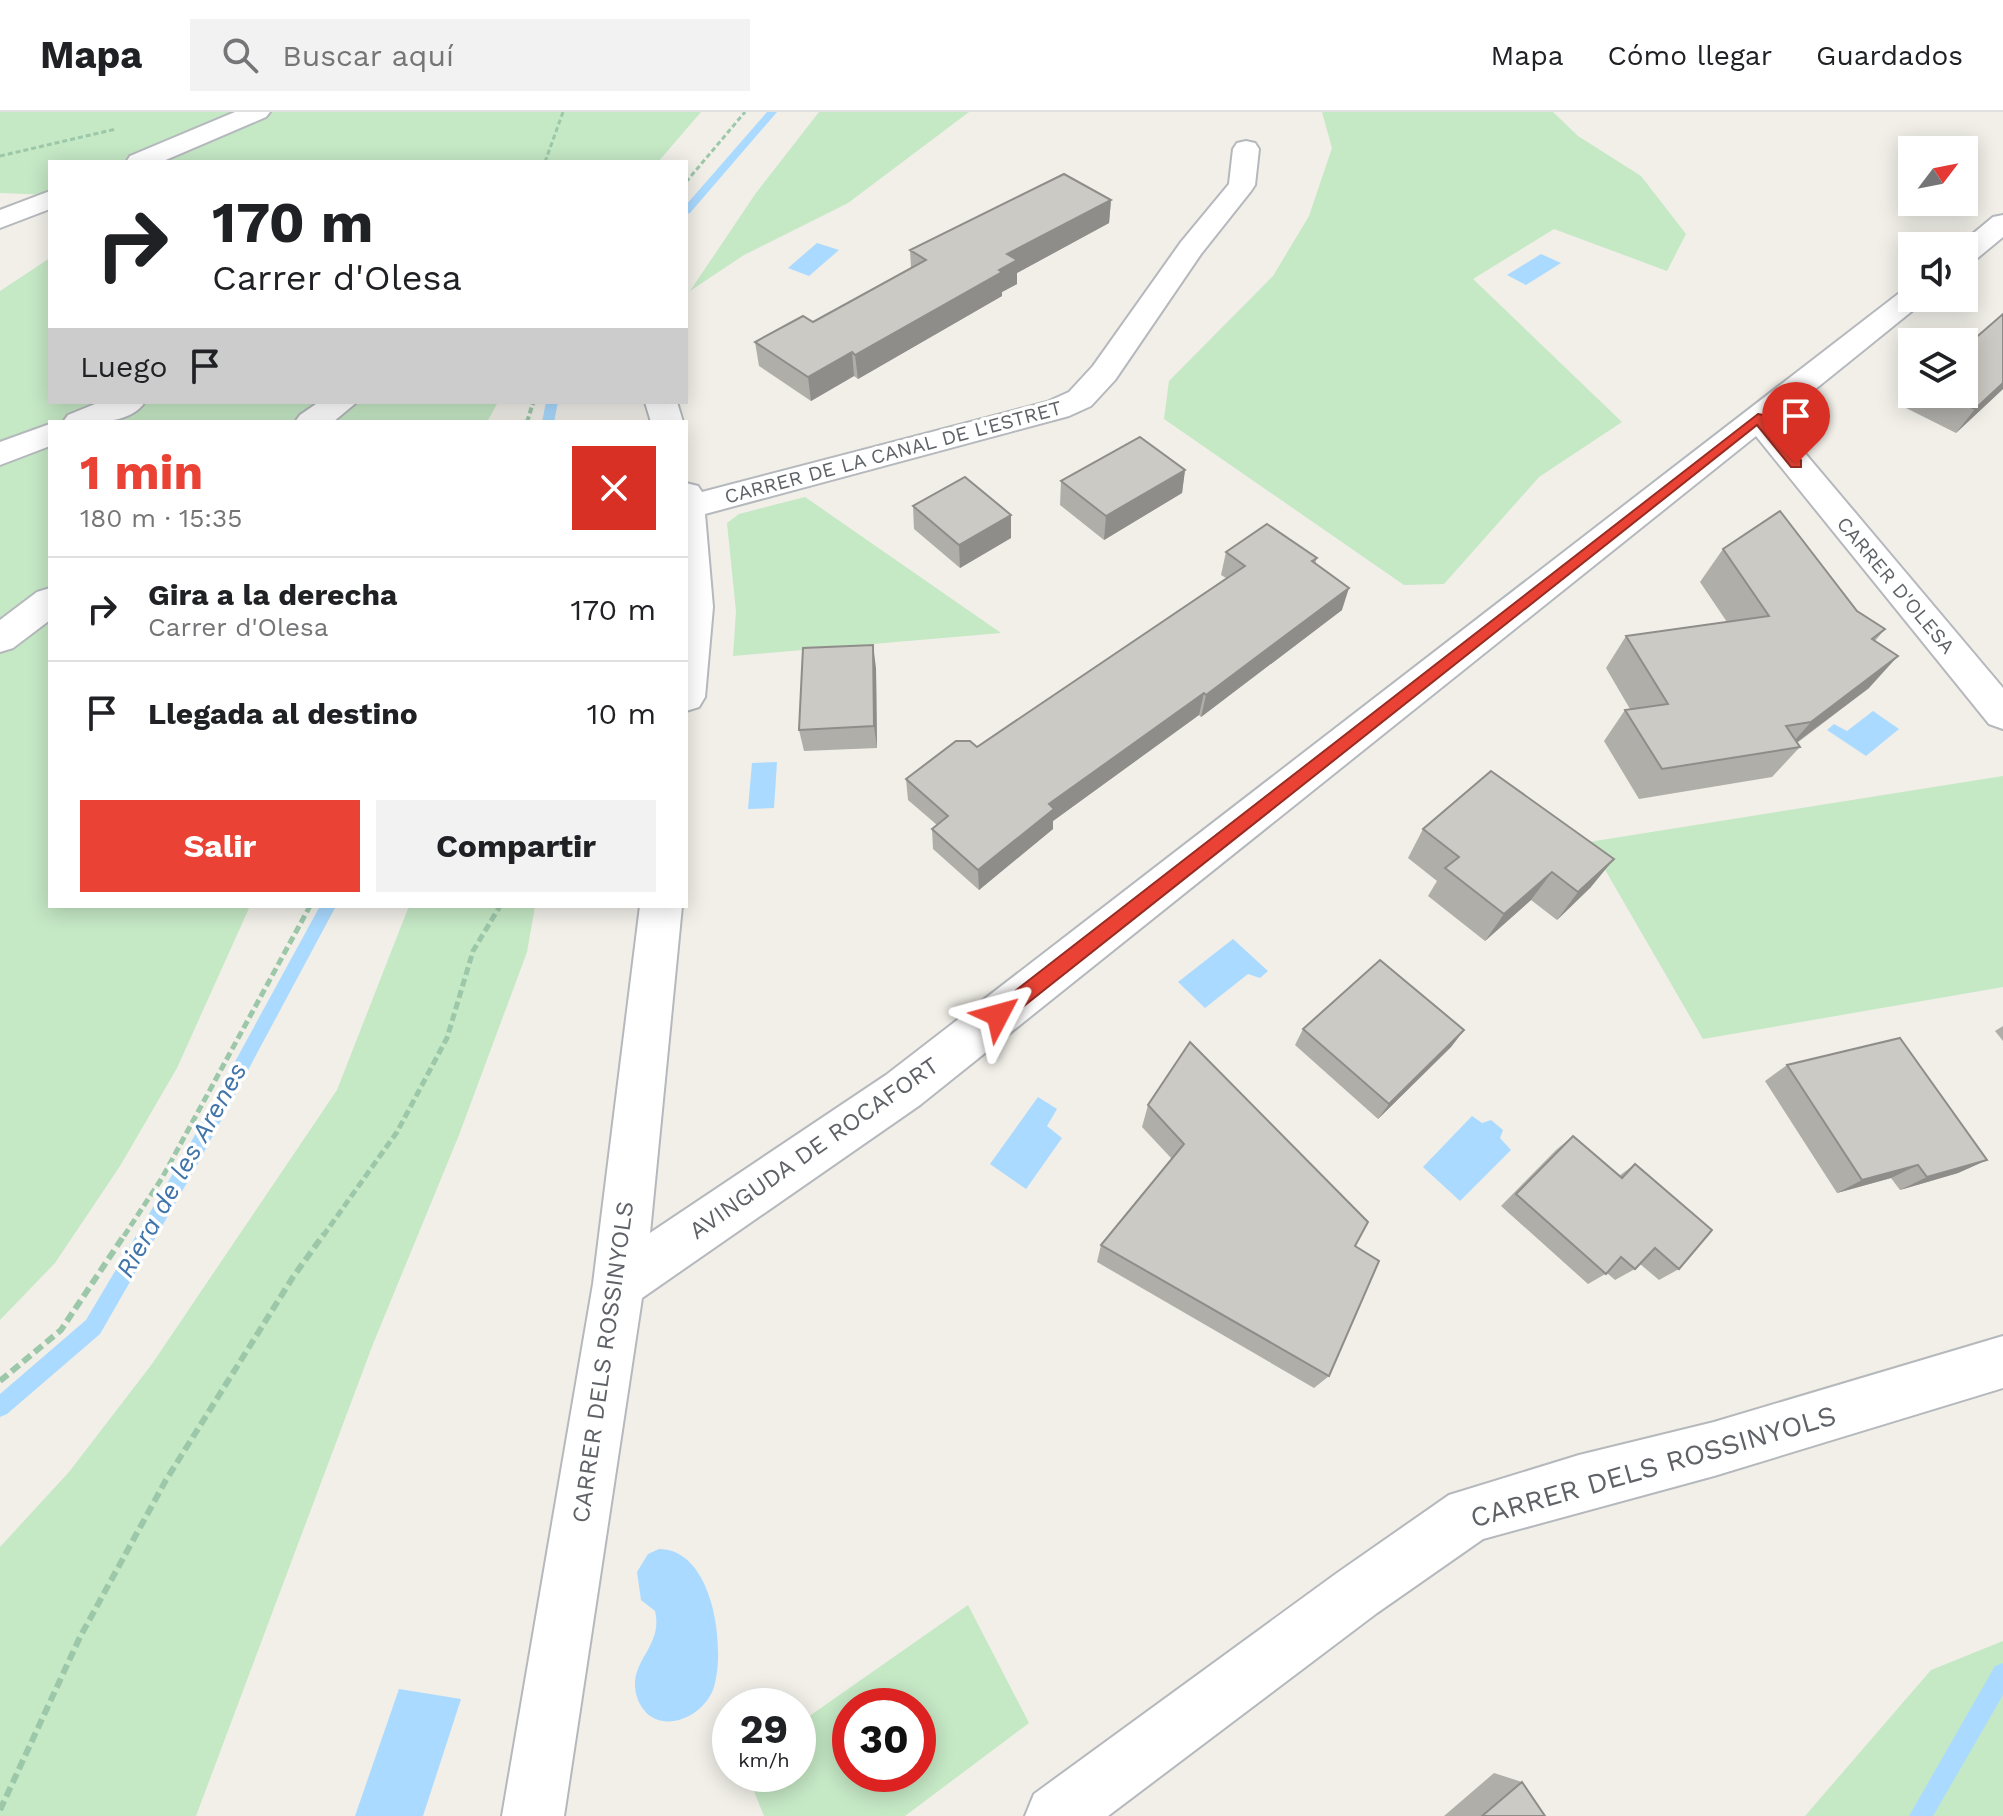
<!DOCTYPE html>
<html lang="es">
<meta charset="utf-8">
<style>
:root{--surface:#fff;--page:#f2f2f2;--text:#202124;--muted:#757577;--line:#e0e0e0;--accent:#ea4335}
body{margin:0;font-family:"Work Sans",sans-serif;background:var(--page);color:var(--text);height:100vh;display:flex;flex-direction:column;font-size:30px;white-space:nowrap}
*{box-sizing:border-box;margin:0}
p{font-size:26px;color:var(--muted)}
.icon{flex:none;width:44px;height:44px;fill:none;stroke:currentColor;stroke-width:2;stroke-linecap:round;stroke-linejoin:round}
.map{position:relative;flex:1;overflow:hidden}
.sheet{position:absolute;left:48px;top:308px;width:640px;height:488px;display:flex;flex-direction:column;background:var(--surface);border-radius:0px;box-shadow:0 4px 20px #0003}
.sheet>*{flex:none}
.top-card{position:absolute;left:48px;top:48px;width:640px;height:244px;border-radius:0px;box-shadow:0 4px 20px #0003;background:#fff;color:var(--text);overflow:hidden}
.needle{width:52px;rotate:58deg}
.controls{position:absolute;left:1898px;top:24px;display:grid;gap:16px}
.controls a{display:grid;place-items:center;width:80px;height:80px;border-radius:0px;background:var(--surface);box-shadow:0 4px 20px #0003;font-size:40px}
.speed{position:absolute;left:712px;top:1576px;display:flex;gap:16px;font-size:40px;font-weight:700;text-align:center}
.speed>*{display:grid;place-content:center;width:104px;height:104px;border-radius:50%;background:var(--surface);box-shadow:0 4px 20px #0003;line-height:1}
.speed small{font-size:20px;font-weight:400}
.speed .limit{border:12px solid #d22;background:#fff;color:#111}
.pin{position:absolute;display:grid;place-items:center;width:68px;height:68px;color:#fff;margin:-82px -34px;border-radius:50% 50% 50% 0;rotate:-45deg;box-shadow:0 0 8px #0007}
.pin .icon{rotate:45deg}
.me{position:absolute;width:88px;margin:-44px;rotate:51deg;stroke-linejoin:round;filter:drop-shadow(0 0 6px #0008)}
.turn{display:flex;align-items:center;gap:28px;height:168px;padding:0 32px;font-size:36px}
.turn .icon{width:104px;height:104px;stroke-width:2.5}
.turn b{display:block;font-size:56px;line-height:68px}
.then{display:flex;align-items:center;height:76px;padding:0 32px;background:#0003;gap:16px;font-size:30px}
.round{display:grid;place-items:center;flex:none;width:84px;height:84px;border-radius:0px;background:var(--page)}
.summary{display:flex;align-items:center;justify-content:space-between;height:136px;padding:0 32px}
h1{font-size:48px;font-weight:700;line-height:60px;color:var(--accent)}
.cta{display:flex;gap:16px;margin-top:auto;padding:16px 32px}
.cta a{flex:1;height:92px;border-radius:0px;background:var(--accent);color:#fff;font-size:32px;font-weight:700;line-height:92px;text-align:center}
.cta a+a{background:var(--page);color:var(--text)}
ul{padding:0;list-style:none}
li{display:flex;align-items:center;gap:24px;height:104px;padding:0 32px;border-top:2px solid var(--line)}
li div{flex:1}
li b{display:block;font-size:30px}
li em{font-style:normal}
header{display:flex;align-items:center;gap:48px;box-sizing:border-box;height:112px;padding:0 40px;background:var(--surface);border-bottom:2px solid var(--line)}
header strong{font-size:38px}
nav{display:flex;gap:44px;margin-inline-start:auto;font-size:28px}
.search{width:560px;height:72px;background:var(--page);display:flex;align-items:center;gap:20px;box-sizing:border-box;padding:0 28px;border-radius:0px;color:var(--muted);font-size:30px}
.map>svg:first-child{display:block}
.green{fill:#c5e8c5;fill-rule:evenodd}
.water{fill:#aadaff}
.lines{fill:none;stroke-linecap:round;stroke-linejoin:round}
.stream{fill:#aadaff;fill-rule:evenodd}
.minor-casing{stroke:#b5b8bc;stroke-width:4}
.path-far3{stroke:#9cc7a9;stroke-width:3;stroke-dasharray:5 3;stroke-linecap:butt}
.path-far2{stroke:#9cc7a9;stroke-width:4;stroke-dasharray:6 3;stroke-linecap:butt}
.path-far1{stroke:#9cc7a9;stroke-width:5;stroke-dasharray:8 4;stroke-linecap:butt}
.path{stroke:#9cc7a9;stroke-width:6;stroke-dasharray:10 5;stroke-linecap:butt}
.minor{fill:#fff;fill-rule:evenodd}
.wall{fill:#afaea9}
.shaded-wall{fill:#8f8d8a}
.building{fill:#cccac5;stroke:#8f8d8a;stroke-width:2}
.route{fill:#ea4335;stroke:#982c22;stroke-width:2}
.labels{text-anchor:middle;stroke-width:7;stroke-linejoin:round;paint-order:stroke}
.far-street-label{font-size:20px;fill:#5f6368;stroke:#fff}
.street-label{font-size:24px;fill:#5f6368;stroke:#fff}
.water-label{font-size:26px;font-style:italic;fill:#4174aa;stroke:#fff}
.near-street-label{font-size:28px;fill:#5f6368;stroke:#fff}
</style>
<header>
<strong>Mapa</strong>
<div class="search"><svg class="icon" aria-label="search" viewBox="0 0 24 24"><circle cx="10" cy="10" r="6"/><path d="M15 15l6 6"/></svg>Buscar aquí</div>
<nav><a>Mapa</a><a>Cómo llegar</a><a>Guardados</a></nav>
</header>
<div class="map">
<svg width="2003" height="1704" viewBox="0 0 2003 1704">
<rect width="100%" height="100%" fill="#f1efe8"/>
<path class="green" d="M 0,0 L 701,0 L 658,50 L 50,50 L 50,83 L 0,81 Z
M 819,0 L 969,0 L 848,91 L 744,143 L 690,179 L 756,81 Z
M 1322,0 L 1553,0 L 1578,24 L 1641,64 L 1686,122 L 1667,159 L 1554,117 L 1473,167 L 1622,310 L 1539,365 L 1444,472 L 1404,473 L 1164,307 L 1169,269 L 1273,164 L 1309,104 L 1332,36 Z
M 50,146 L 50,290 L 498,290 L 487,310 L 50,310 L 50,794 L 250,794 L 177,956 L 120,1054 L 55,1151 L 0,1208 L 0,179 Z
M 805,385 L 1001,521 L 733,544 L 736,499 L 727,411 L 739,402 Z
M 2003,664 L 2003,875 L 1703,927 L 1589,730 Z
M 409,794 L 535,794 L 527,840 L 459,1023 L 373,1232 L 196,1704 L 0,1704 L 0,1435 L 69,1360 L 152,1252 L 337,978 Z
M 968,1493 L 1029,1611 L 905,1704 L 764,1704 L 747,1662 L 798,1662 L 798,1612 ZM 850,1594 L 918,1594 L 918,1662 L 850,1662 Z
M 2003,1529 L 2003,1704 L 1805,1704 L 1931,1558 Z"/>
<path class="water" d="M 817,131 L 839,138 L 809,164 L 788,156 Z
M 1541,142 L 1561,151 L 1526,173 L 1507,163 Z
M 1873,599 L 1899,617 L 1866,644 L 1827,618 L 1834,612 L 1847,619 Z
M 777,650 L 774,696 L 748,697 L 752,651 Z
M 1233,827 L 1268,859 L 1260,866 L 1248,862 L 1205,896 L 1178,870 Z
M 1038,985 L 1057,997 L 1047,1014 L 1062,1026 L 1026,1077 L 990,1052 Z
M 1472,1004 L 1482,1011 L 1491,1008 L 1503,1018 L 1500,1026 L 1511,1038 L 1460,1089 L 1423,1055 Z
M 659,1437 C 713,1437 726,1534 714,1575 C 703,1609 651,1627 637,1585 C 626,1549 664,1536 655,1499 L 641,1488 L 637,1460 L 648,1442 Z
M 399,1577 L 461,1587 L 423,1704 L 355,1704 Z"/>
<g class="lines">
<path class="stream" d="M 767,0 L 777,0 L 690,101 L 686,102 L 686,93 Z
M 546,290 L 558,290 L 554,310 L 542,310 Z
M 320,794 L 336,794 L 196,1055 L 100,1222 L 7,1302 L 0,1305 L 0,1282 L 86,1208 L 184,1043 Z
M 2003,1551 L 2003,1583 L 1933,1704 L 1909,1704 L 1995,1554 Z"/>
<defs>
<path id="minor" d="M 235,0 L 270,0 L 266,5 L 161,50 L 126,50 L 130,44 Z
M 1246,29 L 1255,31 L 1259,37 L 1255,73 L 1251,79 L 1201,142 L 1115,268 L 1091,294 L 1069,304 L 705,402 L 713,495 L 705,585 L 699,595 L 686,599 L 686,371 L 698,374 L 702,380 L 1047,290 L 1069,280 L 1093,254 L 1181,130 L 1229,72 L 1233,37 L 1237,31 Z
M 50,79 L 50,97 L 0,116 L 0,98 Z
M 2003,103 L 2003,125 L 1974,149 L 1964,151 L 1964,134 L 1958,134 L 1993,105 Z
M 1912,176 L 1912,186 L 1926,186 L 1922,191 L 1777,308 L 2003,576 L 2003,617 L 1989,612 L 1756,324 L 920,993 L 642,1186 L 564,1704 L 502,1704 L 593,1172 L 640,794 L 682,794 L 650,1121 L 886,963 L 1902,179 Z
M 100,290 L 145,290 C 129,314 88,310 63,310 L 68,303 Z
M 319,290 L 357,290 L 333,310 L 295,310 L 300,303 Z
M 645,290 L 677,290 L 683,310 L 651,310 Z
M 50,312 L 50,334 L 0,353 L 0,330 Z
M 50,476 L 50,508 L 13,536 L 0,540 L 0,508 L 37,480 Z
M 2003,1224 L 2003,1276 L 1714,1364 L 1483,1427 L 1377,1501 L 1108,1704 L 1025,1704 L 1034,1682 L 1337,1461 L 1449,1383 L 1579,1343 L 1714,1310 Z"/>
</defs>
<use href="#minor" class="minor-casing"/>
<path class="path-far3" d="M 0,44 L 116,17
M 545,50 L 563,0
M 686,70 L 745,0
M 533,293 L 534,290"/>
<path class="path-far2" d="M 527,310 L 533,291"/>
<path class="path-far1" d="M 124,1124 L 162,1066 L 310,794
M 323,1124 L 397,1020 L 447,926 L 473,839 L 500,794"/>
<path class="path" d="M 0,1269 L 61,1218 L 125,1122
M 0,1698 L 80,1525 L 166,1368 L 293,1165 L 324,1122"/>
<use href="#minor" class="minor"/>
</g>
<path class="wall" d="M 1111,88 L 1109,111 L 1017,161 L 1017,172 L 1002,180 L 1002,184 L 858,267 L 854,264 L 811,289 L 759,254 L 755,230 L 813,210 L 911,156 L 910,138 Z
M 2003,277 L 1956,321 L 1906,296 L 1916,282 L 1964,282 Z
M 1185,358 L 1182,381 L 1104,428 L 1060,393 L 1061,369 Z
M 913,394 L 1011,426 L 960,456 L 914,417 Z
M 1723,437 L 1857,499 L 1885,517 L 1875,529 L 1869,576 L 1797,631 L 1800,635 L 1772,665 L 1639,687 L 1604,629 L 1625,598 L 1630,597 L 1606,556 L 1626,524 L 1727,510 L 1700,470 Z
M 1226,440 L 1317,446 L 1315,452 L 1342,498 L 1201,605 L 1199,603 L 1053,709 L 1053,717 L 979,778 L 933,737 L 932,717 L 937,713 L 908,688 L 906,667 L 977,635 L 1226,466 L 1221,463 Z
M 876,556 L 877,636 L 804,639 L 799,618 Z
M 1491,659 L 1591,775 L 1557,808 L 1531,788 L 1485,829 L 1428,784 L 1437,769 L 1408,746 L 1423,717 Z
M 2003,914 L 2003,929 L 1995,919 Z
M 1303,917 L 1464,918 L 1451,935 L 1378,1007 L 1295,933 Z
M 1787,953 L 1987,1048 L 1958,1061 L 1900,1078 L 1891,1066 L 1837,1081 L 1765,969 Z
M 1148,993 L 1355,1134 L 1329,1264 L 1314,1276 L 1097,1150 L 1101,1133 L 1172,1047 L 1142,1015 Z
M 1573,1024 L 1619,1064 L 1635,1052 L 1679,1157 L 1659,1168 L 1640,1152 L 1635,1157 L 1615,1168 L 1607,1161 L 1588,1172 L 1501,1094 L 1556,1038 Z
M 1494,1661 L 1522,1670 L 1545,1704 L 1444,1704 Z"/>
<path class="shaded-wall" d="M 1111,88 L 1109,111 L 1017,161 L 1017,172 L 1002,180 L 1002,184 L 858,267 L 855,243 L 999,158 L 1007,142 Z
M 852,240 L 854,264 L 811,289 L 808,265 Z
M 2003,271 L 2003,277 L 1956,321 L 1975,297 Z
M 1185,358 L 1182,381 L 1104,428 L 1106,404 Z
M 1011,403 L 1011,426 L 960,456 L 959,433 Z
M 1349,476 L 1342,498 L 1201,605 L 1206,583 Z
M 873,533 L 876,556 L 877,636 L 874,614 Z
M 1898,544 L 1869,576 L 1789,636 L 1787,637 L 1811,610 Z
M 1204,581 L 1199,603 L 1053,709 L 1053,717 L 979,778 L 978,758 L 1049,692 Z
M 1614,747 L 1591,775 L 1557,808 L 1578,780 Z
M 1552,760 L 1531,788 L 1485,829 L 1504,802 Z
M 1464,918 L 1451,935 L 1378,1007 L 1389,992 Z
M 1987,1048 L 1958,1061 L 1900,1078 L 1927,1065 Z
M 1918,1053 L 1891,1066 L 1837,1081 L 1862,1068 Z"/>
<path class="building" d="M 1064,62 L 1111,88 L 1007,142 L 1017,148 L 999,158 L 1002,160 L 855,243 L 852,240 L 808,265 L 755,230 L 803,204 L 813,210 L 926,148 L 910,138 Z
M 2003,202 L 2003,271 L 1975,297 L 1943,282 L 1964,282 L 1964,236 Z
M 1140,325 L 1185,358 L 1106,404 L 1061,369 Z
M 965,365 L 1011,403 L 959,433 L 913,394 Z
M 1780,399 L 1857,499 L 1885,517 L 1872,527 L 1898,544 L 1811,610 L 1786,614 L 1800,635 L 1662,657 L 1625,598 L 1668,592 L 1626,524 L 1769,504 L 1723,437 Z
M 1267,412 L 1317,446 L 1312,449 L 1349,476 L 1206,583 L 1204,581 L 1049,692 L 1054,697 L 978,758 L 932,717 L 948,704 L 906,667 L 956,629 L 970,629 L 977,635 L 1245,454 L 1226,440 Z
M 873,533 L 874,614 L 799,618 L 803,536 Z
M 1491,659 L 1614,747 L 1578,780 L 1552,760 L 1504,802 L 1445,756 L 1459,745 L 1423,717 Z
M 1380,848 L 1464,918 L 1389,992 L 1303,917 Z
M 1900,926 L 1987,1048 L 1927,1065 L 1918,1053 L 1862,1068 L 1787,953 Z
M 1190,930 L 1368,1110 L 1355,1134 L 1379,1149 L 1329,1264 L 1101,1133 L 1184,1032 L 1148,993 Z
M 1573,1024 L 1622,1066 L 1635,1052 L 1712,1118 L 1679,1157 L 1655,1136 L 1635,1157 L 1621,1145 L 1606,1162 L 1516,1082 Z
M 1522,1670 L 1545,1704 L 1482,1704 Z"/>
<path class="route" d="M 1758,302 L 1763,303 L 1801,348 L 1801,355 L 1791,355 L 1757,313 L 1005,909 L 998,911 L 992,909 L 989,903 L 992,897 Z"/>
<g class="labels">
<g class="far-street-label">
<text transform="translate(893 340) rotate(-15)" y="7">CARRER DE LA CANAL DE L'ESTRET</text>
<text transform="translate(1896 473) rotate(50)" y="7">CARRER D'OLESA</text>
</g>
<g class="street-label">
<text transform="translate(814 1036) rotate(-35)" y="8">AVINGUDA DE ROCAFORT</text>
<text transform="translate(603 1250) rotate(-82)" y="8">CARRER DELS ROSSINYOLS</text>
</g>
<g class="water-label">
<text transform="translate(181 1058) rotate(-61)" y="9">Riera de les Arenes</text>
</g>
<g class="near-street-label">
<text transform="translate(1653 1354) rotate(-16)" y="10">CARRER DELS ROSSINYOLS</text>
</g>
</g>
</svg>
<div class="controls">
<a><svg class="needle" viewBox="-14 -14 28 28"><path d="M0-13l5 13h-10z" fill="#e53935"/><path d="M0 13l5-13h-10z" fill="#757577"/></svg></a>
<a><svg class="icon" aria-label="sound" viewBox="0 0 24 24"><path d="M4 9h4l5-4v14l-5-4H4zM17 9q2 3 0 6"/></svg></a>
<a><svg class="icon" aria-label="layers" viewBox="0 0 24 24"><path d="M12 4l9 5-9 5-9-5zM3 14l9 5 9-5"/></svg></a>
</div>
<div class="speed"><div>29<small>km/h</small></div><div class="limit">30</div></div>
<div class="pin" style="left:1796px;top:352px;background:#d93025"><svg class="icon" aria-label="arrive" viewBox="0 0 24 24"><path d="M6 21V4h12l-3 4 3 4H6"/></svg></div>
<svg class="me" style="left:998px;top:903px" viewBox="-20 -20 40 40"><path d="M0-17L14 15 0 8-14 15z" fill="#ea4335" stroke="#fff" stroke-width="4"/></svg>
<div class="top-card">
<div class="turn"><svg class="icon" aria-label="right" viewBox="0 0 24 24"><path d="M7 20v-9h11M14 6l5 5-5 5"/></svg><div><b>170 m</b>Carrer d'Olesa</div></div>
<div class="then">Luego<svg class="icon" aria-label="arrive" viewBox="0 0 24 24"><path d="M6 21V4h12l-3 4 3 4H6"/></svg></div>
</div>
<section class="sheet">
<div class="summary"><div><h1>1 min</h1><p>180 m · 15:35</p></div><a class="round" style="background:#d93025;color:#fff"><svg class="icon" aria-label="close" viewBox="0 0 24 24"><path d="M6 6l12 12M18 6L6 18"/></svg></a></div>
<ul>
<li><svg class="icon" aria-label="right" viewBox="0 0 24 24"><path d="M7 20v-9h11M14 6l5 5-5 5"/></svg><div><b>Gira a la derecha</b><p>Carrer d'Olesa</p></div><em>170 m</em></li>
<li><svg class="icon" aria-label="arrive" viewBox="0 0 24 24"><path d="M6 21V4h12l-3 4 3 4H6"/></svg><div><b>Llegada al destino</b></div><em>10 m</em></li>
</ul>
<div class="cta"><a>Salir</a><a>Compartir</a></div>
</section>
</div>
